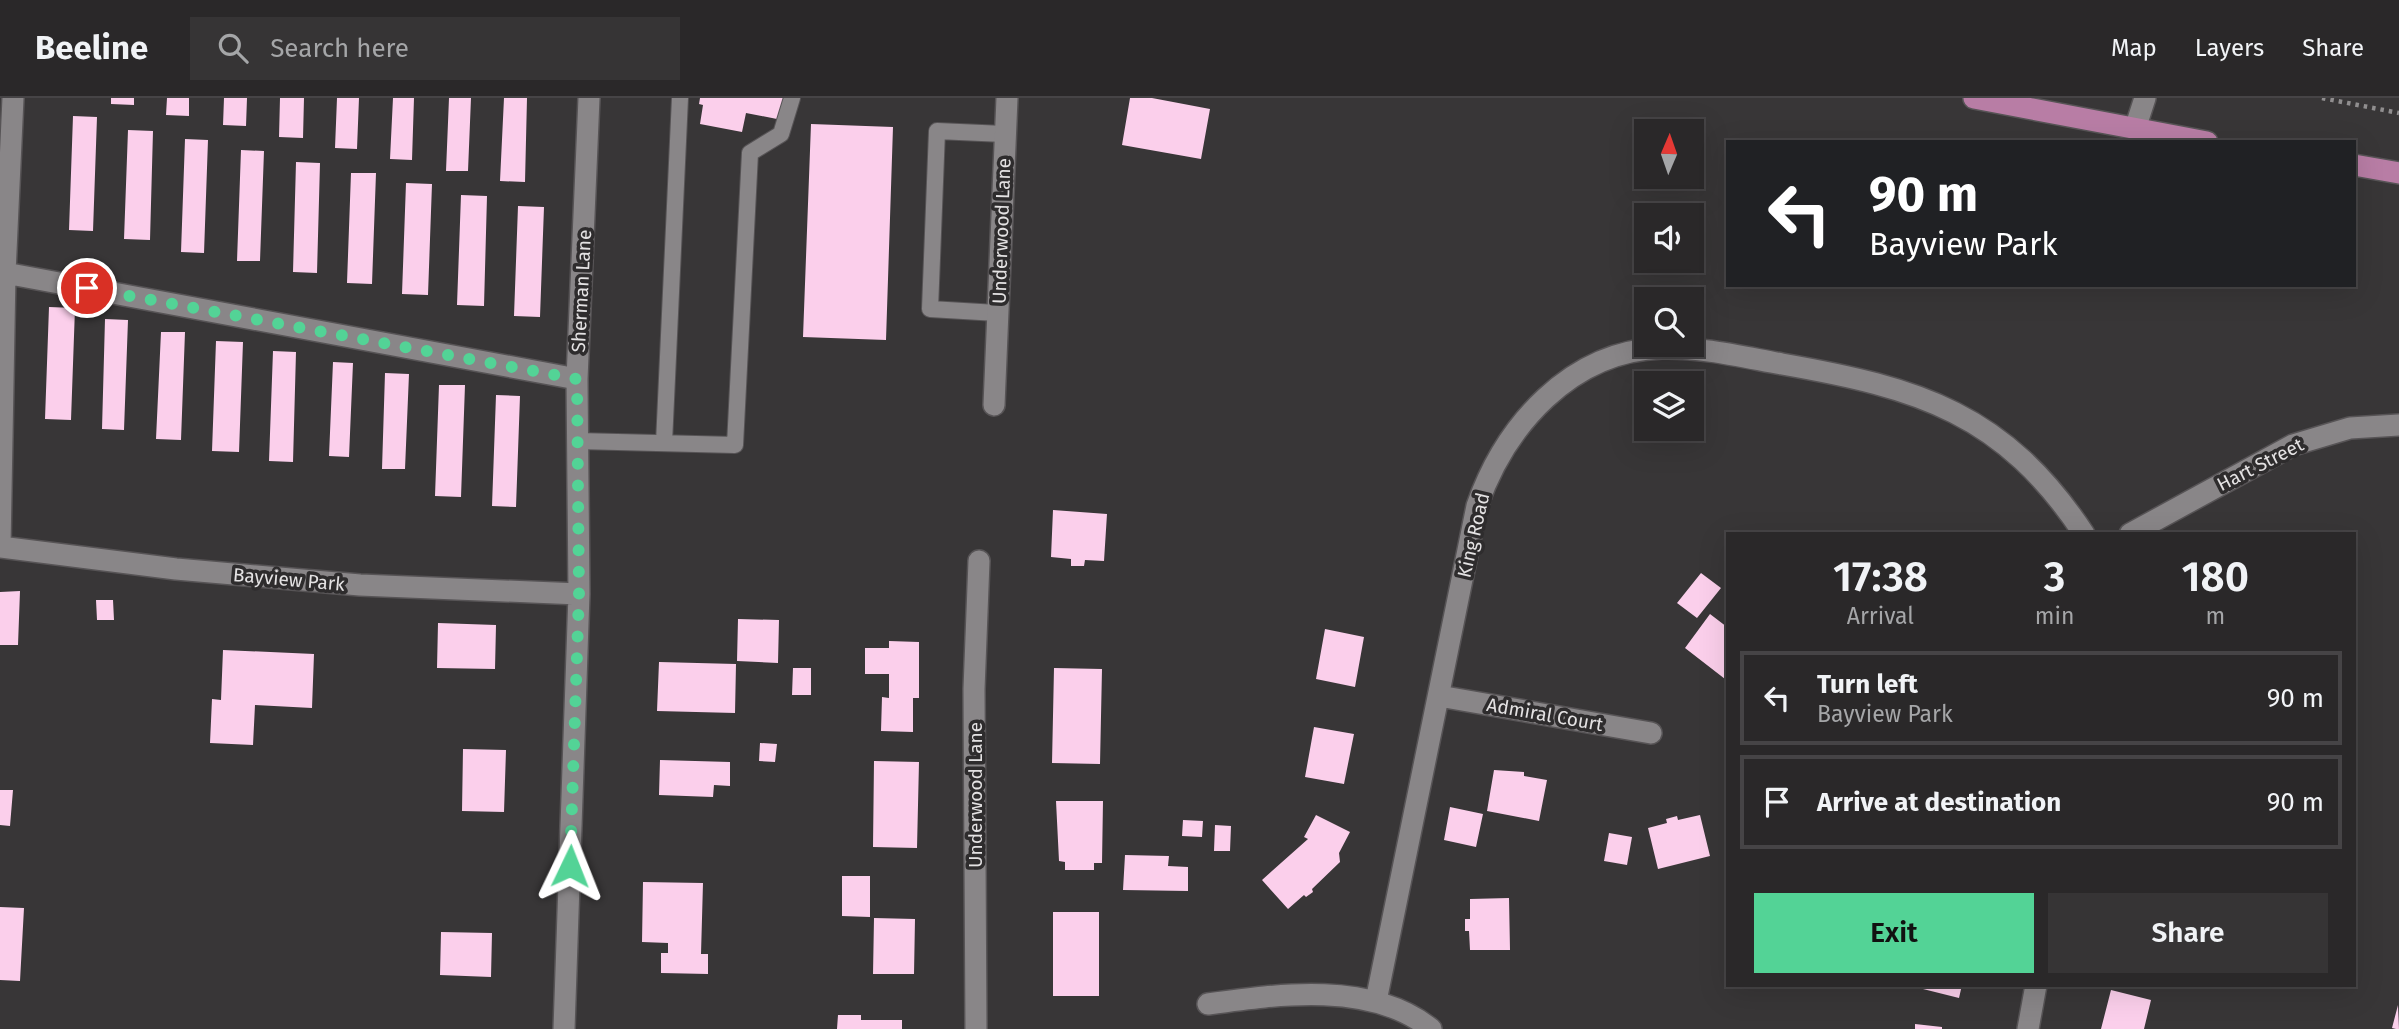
<!DOCTYPE html>
<style>
:root{--surface:#2a2829;--page:#363435;--text:#f1f3f6;--muted:#a5a6a8;--line:#464446;--accent:#53d396}
body{margin:0;font-family:"Fira Sans",sans-serif;background:var(--page);color:var(--text);height:100vh;display:flex;flex-direction:column;font-size:26px;white-space:nowrap}
*{box-sizing:border-box;margin:0}
p{font-size:23px;color:var(--muted)}
.icon{flex:none;width:38px;height:38px;fill:none;stroke:currentColor;stroke-width:2;stroke-linecap:round;stroke-linejoin:round}
.map{position:relative;flex:1;overflow:hidden}
.side{position:absolute;left:1726px;top:434px;width:630px;height:455px;display:flex;flex-direction:column;background:var(--surface);border-radius:0px;box-shadow:0 7px 28px #0002,0 0 0 2px var(--line)}
.side>*{flex:none}
.guide{position:absolute;left:1726px;top:42px;width:630px;height:147px;border-radius:0px;box-shadow:0 7px 28px #0002,0 0 0 2px var(--line);background:#202124;color:#fff;overflow:hidden}
.needle{width:46px;rotate:2deg}
.buttons{position:absolute;left:1634px;top:21px;display:grid;gap:14px}
.buttons a{display:grid;place-items:center;width:70px;height:70px;border-radius:0px;background:var(--surface);box-shadow:0 7px 28px #0002,0 0 0 2px var(--line);font-size:35px}
.pin{position:absolute;display:grid;place-items:center;width:60px;height:60px;color:#fff;margin:-30px;border:4px solid #fff;border-radius:50%;box-shadow:0 2px 7px #0007}
.me{position:absolute;width:77px;margin:-38px;rotate:2deg;stroke-linejoin:round;filter:drop-shadow(0 0 5px #0008)}
.turn{display:flex;align-items:center;gap:24px;height:147px;padding:0 28px;font-size:32px}
.turn .icon{width:91px;height:91px;stroke-width:2.5}
.turn b{display:block;font-size:49px;line-height:60px}
.eta{display:flex;justify-content:space-evenly;align-items:center;height:119px;text-align:center}
.eta b{font-size:42px;font-weight:600;line-height:49px}
.cta{display:flex;gap:14px;margin-top:auto;padding:14px 28px}
.cta a{flex:1;height:80px;border-radius:0px;background:var(--accent);color:#111;font-size:28px;font-weight:600;line-height:80px;text-align:center}
.cta a+a{background:var(--page);color:var(--text)}
ul{padding:0;list-style:none}
li{display:flex;align-items:center;gap:21px;height:94px;margin:0 14px 10px;padding:0 14px;border:4px solid var(--line);border-radius:0px}
li div{flex:1}
li b{display:block;font-size:26px}
li em{font-style:normal}
header{display:flex;align-items:center;gap:42px;box-sizing:border-box;height:98px;padding:0 35px;background:var(--surface);border-bottom:2px solid var(--line)}
header strong{font-size:33px}
nav{display:flex;gap:38px;margin-inline-start:auto;font-size:24px}
.search{width:490px;height:63px;background:var(--page);display:flex;align-items:center;gap:18px;box-sizing:border-box;padding:0 24px;border-radius:0px;color:var(--muted);font-size:26px}
.map>svg:first-child{display:block}
.building{fill:#fbcfeb}
.lines{fill:none;stroke-linecap:round;stroke-linejoin:round}
.lane-casing{stroke:#575456;stroke-width:18}
.street-casing{stroke:#575456;stroke-width:24}
.highway-casing{stroke:#575456;stroke-width:24}
.path{stroke:#908e8f;stroke-width:4.5;stroke-dasharray:3.5 5;stroke-linecap:butt}
.lane{stroke:#898688;stroke-width:16}
.street{stroke:#898688;stroke-width:21}
.highway{stroke:#b87da5;stroke-width:21}
.route{stroke:#53d396;stroke-width:12;stroke-dasharray:0 21.6}
.labels{text-anchor:middle;stroke-width:7;stroke-linejoin:round;paint-order:stroke}
.street-label{font-size:19px;fill:#e4e2e3;stroke:#2e2c2d}
</style>
<header>
<strong>Beeline</strong>
<div class="search"><svg class="icon" aria-label="search" viewBox="0 0 24 24"><circle cx="10" cy="10" r="6"/><path d="M15 15l6 6"/></svg>Search here</div>
<nav><a>Map</a><a>Layers</a><a>Share</a></nav>
</header>
<div class="map">
<svg width="2399" height="931" viewBox="0 0 2399 931">
<rect width="100%" height="100%" fill="#383637"/>
<path class="building" d="M 111,0 L 134,0 L 134,7 L 111,6 Z
M 167,0 L 189,0 L 189,18 L 166,17 Z
M 224,0 L 247,0 L 246,28 L 223,27 Z
M 280,0 L 304,0 L 303,40 L 279,39 Z
M 337,0 L 359,0 L 357,51 L 335,50 Z
M 393,0 L 414,0 L 412,62 L 390,61 Z
M 449,0 L 471,0 L 468,73 L 446,73 Z
M 504,0 L 527,0 L 525,84 L 500,83 Z
M 700,0 L 786,0 L 782,22 L 746,15 L 742,34 L 700,26 L 703,7 L 699,6 Z
M 1130,0 L 1152,0 L 1210,11 L 1201,61 L 1122,47 Z
M 73,18 L 97,19 L 93,133 L 69,132 Z
M 811,26 L 893,29 L 886,242 L 803,239 Z
M 128,32 L 153,33 L 150,142 L 124,141 Z
M 185,41 L 208,42 L 204,155 L 181,154 Z
M 241,52 L 264,53 L 260,163 L 237,163 Z
M 296,64 L 320,65 L 317,175 L 293,174 Z
M 351,75 L 376,75 L 372,186 L 347,185 Z
M 406,85 L 432,86 L 428,197 L 402,196 Z
M 461,97 L 487,98 L 484,208 L 457,207 Z
M 518,108 L 544,109 L 540,219 L 514,218 Z
M 49,209 L 75,210 L 71,322 L 45,321 Z
M 105,221 L 128,222 L 124,332 L 102,331 Z
M 161,234 L 185,234 L 181,342 L 156,341 Z
M 216,243 L 243,244 L 239,354 L 212,353 Z
M 273,253 L 296,254 L 293,364 L 269,363 Z
M 333,264 L 353,265 L 349,359 L 329,358 Z
M 385,275 L 409,276 L 405,371 L 382,371 Z
M 439,287 L 465,287 L 461,399 L 435,398 Z
M 496,297 L 520,298 L 516,409 L 492,408 Z
M 1053,412 L 1107,416 L 1104,463 L 1085,462 L 1084,468 L 1071,468 L 1071,461 L 1051,459 Z
M 1701,475 L 1721,490 L 1697,520 L 1677,505 Z
M 20,493 L 18,547 L 0,547 L 0,494 Z
M 96,502 L 113,502 L 114,522 L 97,522 Z
M 1710,516 L 1727,529 L 1727,577 L 1725,581 L 1685,550 Z
M 738,521 L 779,522 L 778,565 L 737,563 Z
M 438,525 L 496,527 L 495,571 L 437,570 Z
M 1325,531 L 1364,539 L 1355,589 L 1316,581 Z
M 889,543 L 919,544 L 919,600 L 913,600 L 913,634 L 881,633 L 882,599 L 889,600 L 889,576 L 865,576 L 865,550 L 889,550 Z
M 223,552 L 314,556 L 312,610 L 255,607 L 253,647 L 210,645 L 212,601 L 221,602 Z
M 659,564 L 736,566 L 735,615 L 657,613 Z
M 793,570 L 811,570 L 811,597 L 792,597 Z
M 1054,570 L 1102,571 L 1100,666 L 1052,665 Z
M 1314,629 L 1354,636 L 1344,686 L 1305,679 Z
M 760,645 L 777,646 L 775,664 L 759,663 Z
M 463,651 L 506,652 L 504,714 L 462,713 Z
M 660,662 L 730,664 L 730,688 L 714,687 L 713,699 L 659,697 Z
M 874,663 L 919,664 L 917,750 L 873,749 Z
M 1494,672 L 1524,674 L 1524,678 L 1547,682 L 1539,723 L 1487,713 Z
M 0,692 L 13,692 L 10,728 L 0,727 Z
M 1056,703 L 1103,703 L 1102,765 L 1094,765 L 1094,772 L 1065,772 L 1065,764 L 1059,763 Z
M 1450,709 L 1483,716 L 1476,749 L 1444,742 Z
M 1316,717 L 1350,734 L 1339,755 L 1340,764 L 1312,791 L 1313,794 L 1306,799 L 1304,797 L 1288,811 L 1262,782 L 1308,741 L 1304,739 Z
M 1700,717 L 1710,758 L 1658,771 L 1648,730 L 1667,725 L 1666,721 L 1677,718 L 1678,722 Z
M 1183,722 L 1203,723 L 1202,739 L 1182,738 Z
M 1215,727 L 1231,728 L 1230,753 L 1214,753 Z
M 1609,735 L 1632,739 L 1627,767 L 1604,763 Z
M 1125,757 L 1169,758 L 1168,768 L 1188,769 L 1188,793 L 1123,792 Z
M 842,778 L 870,778 L 870,819 L 842,818 Z
M 643,784 L 703,785 L 701,856 L 708,856 L 708,876 L 661,875 L 661,855 L 668,855 L 668,845 L 642,844 Z
M 1509,800 L 1510,852 L 1470,852 L 1469,833 L 1465,833 L 1465,821 L 1470,821 L 1470,801 Z
M 0,809 L 24,810 L 20,883 L 0,882 Z
M 1053,814 L 1099,814 L 1099,898 L 1053,898 Z
M 874,820 L 915,821 L 914,876 L 873,876 Z
M 441,834 L 492,835 L 491,879 L 440,877 Z
M 1920,887 L 1962,887 L 1959,900 L 1919,890 Z
M 2111,892 L 2151,902 L 2144,931 L 2101,931 Z
M 2398,907 L 2399,931 L 2396,931 L 2392,930 Z
M 838,917 L 861,917 L 861,922 L 902,922 L 902,931 L 837,931 Z
M 1915,926 L 1942,929 L 1942,931 L 1915,931 Z"/>
<g class="lines">
<defs>
<path id="lane" d="M 997,215 L 930,211 L 937,33 L 1004,36
M 578,343 L 735,347 L 750,55 L 781,36 L 792,0
M 664,345 L 680,0"/>
<path id="street" d="M 2135,31 L 2145,0
M 5,175 L 577,281
M 994,307 L 1007,0
M 2130,436 L 2293,347 L 2350,330 L 2399,327
M 0,449 L 176,471 L 360,487 L 579,496
M 0,449 L 5,175 L 13,0
M 1439,598 L 1651,635
M 1376,903 L 1477,408 C 1505,328 1570,253 1662,250 C 1702,249 1743,259 1782,266 C 1919,290 2004,315 2084,436
M 1208,906 C 1279,896 1372,883 1431,931
M 564,931 L 579,496 L 577,281 L 589,0
M 976,931 L 974,591 L 979,463
M 2028,931 L 2036,887"/>
<path id="highway" d="M 1974,0 L 2207,44
M 2354,67 L 2399,75"/>
</defs>
<use href="#lane" class="lane-casing"/>
<use href="#street" class="street-casing"/>
<use href="#highway" class="highway-casing"/>
<path class="path" d="M 2322,0 L 2399,15"/>
<use href="#lane" class="lane"/>
<use href="#street" class="street"/>
<use href="#highway" class="highway"/>
</g>
<g class="lines">
<path class="route" d="M 87,190 L 577,281 L 579,496 L 570,768"/>
</g>
<g class="labels">
<g class="street-label">
<text transform="translate(1001 133) rotate(-88)" y="7">Underwood Lane</text>
<text transform="translate(581 193) rotate(-87)" y="7">Sherman Lane</text>
<text transform="translate(2260 366) rotate(-27)" y="7">Hart Street</text>
<text transform="translate(1473 437) rotate(-77)" y="7">King Road</text>
<text transform="translate(289 481) rotate(5)" y="7">Bayview Park</text>
<text transform="translate(1545 616) rotate(10)" y="7">Admiral Court</text>
<text transform="translate(975 697) rotate(-90)" y="7">Underwood Lane</text>
</g>
</g>
</svg>
<div class="buttons">
<a><svg class="needle" viewBox="-14 -14 28 28"><path d="M0-13l5 13h-10z" fill="#e53935"/><path d="M0 13l5-13h-10z" fill="#a5a6a8"/></svg></a>
<a><svg class="icon" aria-label="sound" viewBox="0 0 24 24"><path d="M4 9h4l5-4v14l-5-4H4zM17 9q2 3 0 6"/></svg></a>
<a><svg class="icon" aria-label="search" viewBox="0 0 24 24"><circle cx="10" cy="10" r="6"/><path d="M15 15l6 6"/></svg></a>
<a><svg class="icon" aria-label="layers" viewBox="0 0 24 24"><path d="M12 4l9 5-9 5-9-5zM3 14l9 5 9-5"/></svg></a>
</div>
<div class="pin" style="left:87px;top:190px;background:#d93025"><svg class="icon" aria-label="arrive" viewBox="0 0 24 24"><path d="M6 21V4h12l-3 4 3 4H6"/></svg></div>
<svg class="me" style="left:570px;top:768px" viewBox="-20 -20 40 40"><path d="M0-17L14 15 0 8-14 15z" fill="#53d396" stroke="#fff" stroke-width="4"/></svg>
<div class="guide">
<div class="turn"><svg class="icon" aria-label="left" viewBox="0 0 24 24"><path d="M17 20v-9H6M10 6l-5 5 5 5"/></svg><div><b>90 m</b>Bayview Park</div></div>
</div>
<section class="side">
<div class="eta">
<div><b>17:38</b><p>Arrival</p></div>
<div><b>3</b><p>min</p></div>
<div><b>180</b><p>m</p></div>
</div>
<ul>
<li><svg class="icon" aria-label="left" viewBox="0 0 24 24"><path d="M17 20v-9H6M10 6l-5 5 5 5"/></svg><div><b>Turn left</b><p>Bayview Park</p></div><em>90 m</em></li>
<li><svg class="icon" aria-label="arrive" viewBox="0 0 24 24"><path d="M6 21V4h12l-3 4 3 4H6"/></svg><div><b>Arrive at destination</b></div><em>90 m</em></li>
</ul>
<div class="cta"><a>Exit</a><a>Share</a></div>
</section>
</div>
